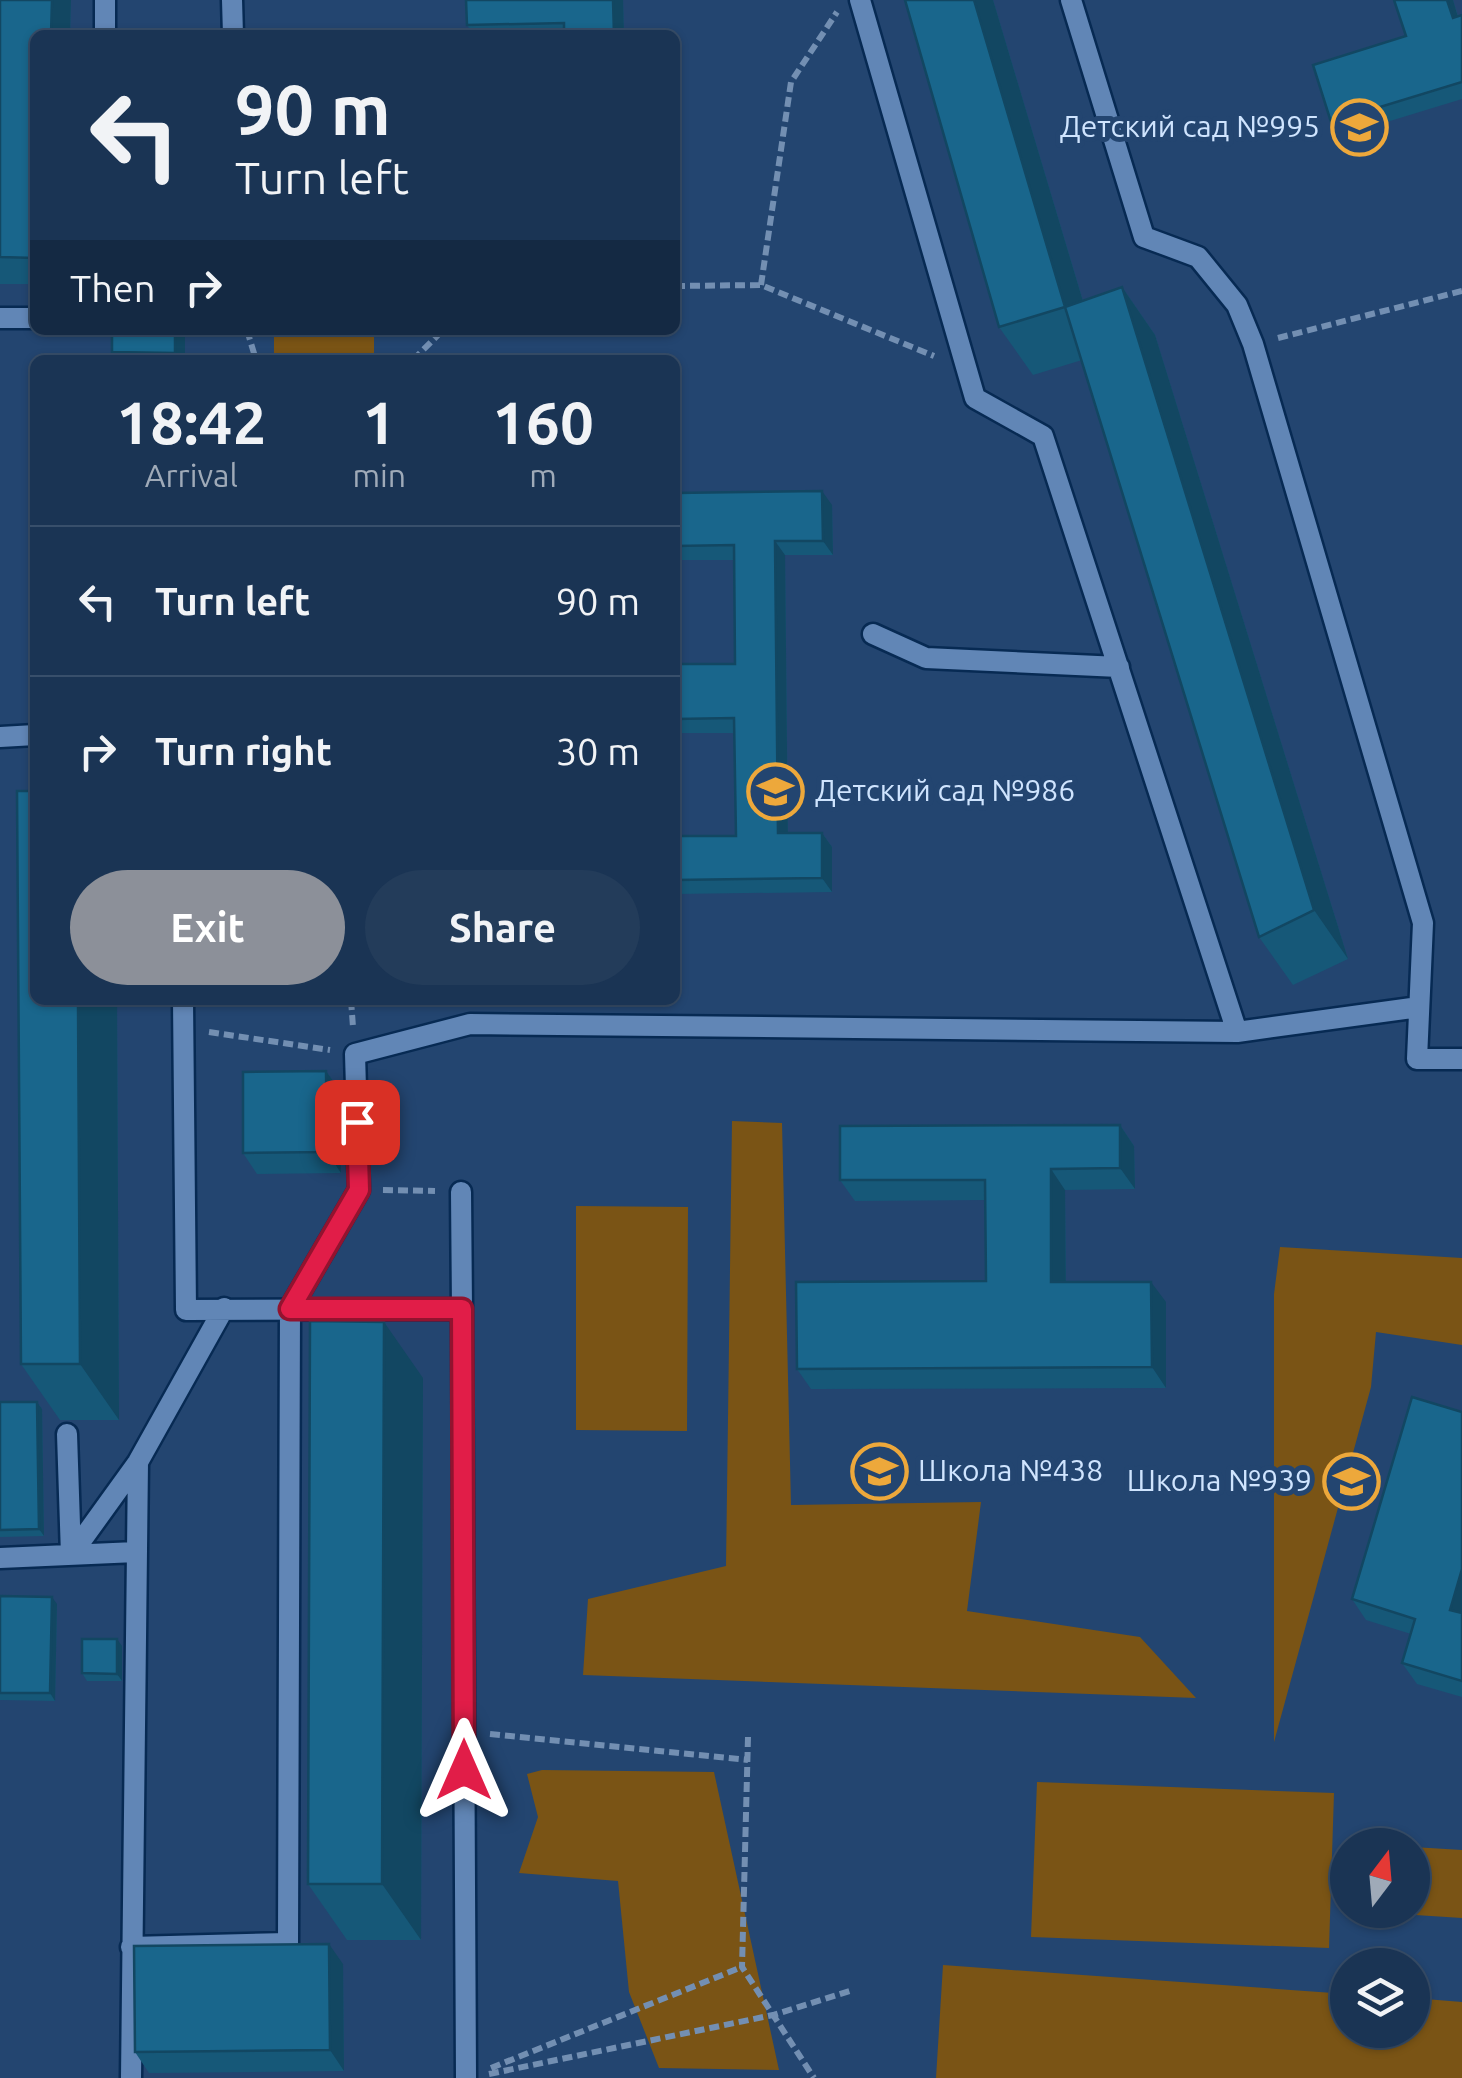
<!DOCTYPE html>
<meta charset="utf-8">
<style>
:root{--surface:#1a3454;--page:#233c5a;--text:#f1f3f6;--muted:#9faab8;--line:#384f6b;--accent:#8c9099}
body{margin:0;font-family:Ubuntu,sans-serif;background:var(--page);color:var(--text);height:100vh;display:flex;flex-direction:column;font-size:38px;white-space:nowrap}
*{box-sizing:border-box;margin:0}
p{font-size:32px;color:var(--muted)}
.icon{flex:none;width:55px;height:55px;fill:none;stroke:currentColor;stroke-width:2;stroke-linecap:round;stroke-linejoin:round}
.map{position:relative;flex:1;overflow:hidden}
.details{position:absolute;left:30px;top:355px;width:650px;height:650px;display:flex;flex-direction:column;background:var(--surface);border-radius:15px;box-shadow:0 2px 8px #0004,0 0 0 2px var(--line)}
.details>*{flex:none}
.top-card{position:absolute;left:30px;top:30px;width:650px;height:305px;border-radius:15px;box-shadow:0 2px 8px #0004,0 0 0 2px var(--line);background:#1a3454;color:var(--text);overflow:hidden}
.needle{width:65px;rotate:16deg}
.tools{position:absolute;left:1330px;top:1828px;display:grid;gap:20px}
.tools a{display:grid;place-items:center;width:100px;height:100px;border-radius:50%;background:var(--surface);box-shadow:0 2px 8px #0004,0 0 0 2px var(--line);font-size:50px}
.pin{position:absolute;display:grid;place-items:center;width:85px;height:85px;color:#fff;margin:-42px;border-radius:20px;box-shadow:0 5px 15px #0006}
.me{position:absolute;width:110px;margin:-55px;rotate:0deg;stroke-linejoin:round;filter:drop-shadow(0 0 8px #0008)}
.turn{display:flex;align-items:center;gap:35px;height:210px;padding:0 40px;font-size:45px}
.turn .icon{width:130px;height:130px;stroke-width:2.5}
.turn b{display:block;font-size:70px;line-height:85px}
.then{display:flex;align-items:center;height:95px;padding:0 40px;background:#0003;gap:20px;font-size:38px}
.eta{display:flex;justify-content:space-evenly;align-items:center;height:170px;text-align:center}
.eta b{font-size:60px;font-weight:700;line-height:70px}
.action{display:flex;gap:20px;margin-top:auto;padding:20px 40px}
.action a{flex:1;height:115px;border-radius:60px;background:var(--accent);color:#fff;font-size:40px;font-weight:700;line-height:115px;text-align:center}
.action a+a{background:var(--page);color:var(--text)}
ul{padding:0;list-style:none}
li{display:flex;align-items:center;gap:30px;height:150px;padding:0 40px;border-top:2px solid var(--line)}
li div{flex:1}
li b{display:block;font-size:38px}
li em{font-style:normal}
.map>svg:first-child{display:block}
.green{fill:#7a5415}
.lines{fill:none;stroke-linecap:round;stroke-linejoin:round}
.service-casing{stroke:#072a53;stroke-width:25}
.path{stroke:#738fb2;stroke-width:6;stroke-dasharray:10 5;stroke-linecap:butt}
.service{stroke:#6186b6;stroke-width:20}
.wall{fill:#165878}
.shaded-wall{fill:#124762}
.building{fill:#19668c;stroke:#124762;stroke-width:2.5}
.route-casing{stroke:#92132f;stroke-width:25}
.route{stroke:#e11d48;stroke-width:18}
.labels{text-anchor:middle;stroke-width:10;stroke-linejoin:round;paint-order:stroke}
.poi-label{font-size:30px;fill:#cfe4fe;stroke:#234570;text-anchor:end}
</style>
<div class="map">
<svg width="1462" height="2078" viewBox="0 0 1462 2078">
<rect width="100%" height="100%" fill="#234570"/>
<path class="green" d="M 274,330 L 374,330 L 374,360 L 274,360 Z
M 732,1121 L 782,1123 L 791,1505 L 981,1502 L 967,1611 L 1140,1637 L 1196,1698 L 583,1675 L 588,1599 L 726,1566 Z
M 576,1206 L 688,1207 L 687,1431 L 576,1430 Z
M 1280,1247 L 1462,1258 L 1462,1345 L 1376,1332 L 1371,1387 L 1274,1742 L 1274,1294 Z
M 542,1770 L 714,1772 L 779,2070 L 659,2068 L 629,1992 L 618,1881 L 519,1873 L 538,1817 L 527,1774 Z
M 1037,1782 L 1334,1793 L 1329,1948 L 1031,1937 Z
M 1413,1847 L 1462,1850 L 1462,1918 L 1384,1913 L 1412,1910 Z
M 943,1965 L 1347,1994 L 1348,2030 L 1412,2030 L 1413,1998 L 1462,2002 L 1462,2078 L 936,2078 Z"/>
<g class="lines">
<defs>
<path id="service" d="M 105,0 L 105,35
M 232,0 L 233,35
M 860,0 L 975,398 L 1043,436 L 1237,1032 L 1419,1007
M 1071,0 L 1144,237 L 1198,257 L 1237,305 L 1253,344 L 1423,923 L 1417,1059 L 1462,1059
M 0,318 L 35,318
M 873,634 L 926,658 L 1119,667
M 0,737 L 35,735
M 183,1000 L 186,1310 L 462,1309 L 466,2078
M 461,1192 L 462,1309
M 67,1434 L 71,1555 L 138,1462 L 224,1308
M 0,1558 L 136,1552
M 131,1947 L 288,1943 L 290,1309 L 359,1190 L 355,1054 L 470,1024 L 1237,1032
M 131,2078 L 138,1462"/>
</defs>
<use href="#service" class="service-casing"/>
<path class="path" d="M 761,285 L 791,82 L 837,12
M 675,286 L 761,285 L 934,356
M 247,330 L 256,360
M 1278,338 L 1462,291
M 413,360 L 443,330
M 351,1000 L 353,1027
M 209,1032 L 330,1050
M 383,1190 L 435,1191
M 490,1734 L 748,1760
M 748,1737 L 742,1967 L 814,2078
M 491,2068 L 742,1967
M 489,2074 L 773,2015 L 850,1991"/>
<use href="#service" class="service"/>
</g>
<path class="wall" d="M 0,0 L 71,0 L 70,35 L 35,35 L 35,284 L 0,284 Z
M 623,0 L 624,35 L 474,35 L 467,25 Z
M 905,0 L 993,0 L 1083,301 L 1122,287 L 1155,335 L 1348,959 L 1293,985 L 1259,937 L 1082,360 L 1033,375 L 999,327 Z
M 1394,0 L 1453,0 L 1458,16 L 1462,15 L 1462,99 L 1341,136 L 1331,122 L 1406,36 Z
M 675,135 L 680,143 L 682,208 L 675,208 Z
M 112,330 L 185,330 L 185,360 L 118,360 L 112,352 Z
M 675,493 L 832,505 L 833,555 L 785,555 L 788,833 L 822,833 L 832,847 L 832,892 L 675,894 L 675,836 L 736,836 L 734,733 L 675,733 L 675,664 L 735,664 L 734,560 L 675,560 Z
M 35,1000 L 117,1000 L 119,1420 L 60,1420 L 21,1364 Z
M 326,1071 L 341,1092 L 341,1173 L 257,1174 L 243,1153 Z
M 1120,1125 L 1134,1146 L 1135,1189 L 1065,1190 L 1066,1282 L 1166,1302 L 1166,1388 L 811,1389 L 797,1369 L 986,1281 L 986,1200 L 855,1201 L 840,1180 Z
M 423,1378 L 421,1940 L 347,1940 L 308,1884 Z
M 0,1402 L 37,1402 L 42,1409 L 44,1536 L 0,1537 Z
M 1462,1412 L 1462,1697 L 1417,1684 L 1402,1663 L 1411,1634 L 1366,1620 L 1352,1599 Z
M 0,1596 L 57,1604 L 55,1701 L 0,1700 Z
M 122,1646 L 122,1681 L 87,1681 L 82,1673 Z
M 343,1964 L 344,2071 L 149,2073 L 135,2052 Z"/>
<path class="shaded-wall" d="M 52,0 L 71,0 L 70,35 L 51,35 Z
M 613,0 L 623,0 L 624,35 L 614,35 Z
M 974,0 L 993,0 L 1099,355 L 1065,307 Z
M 1447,0 L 1453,0 L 1462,31 L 1453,18 Z
M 675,135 L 680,143 L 682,208 L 675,198 Z
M 1122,287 L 1155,335 L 1348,959 L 1314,910 Z
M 175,330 L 185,330 L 185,360 L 180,360 L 175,353 Z
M 822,491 L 832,505 L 833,555 L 823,541 Z
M 775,541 L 785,555 L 788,847 L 778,833 Z
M 822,833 L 832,847 L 832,892 L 822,878 Z
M 78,1000 L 117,1000 L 119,1420 L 80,1364 Z
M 326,1071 L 341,1092 L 341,1173 L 327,1152 Z
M 1120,1125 L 1134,1146 L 1135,1189 L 1120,1168 Z
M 1051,1169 L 1065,1190 L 1066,1303 L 1051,1282 Z
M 1151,1282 L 1166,1302 L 1166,1388 L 1152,1367 Z
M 384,1322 L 423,1378 L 421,1940 L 382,1884 Z
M 37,1402 L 42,1409 L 44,1536 L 39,1529 Z
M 1462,1569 L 1462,1627 L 1450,1610 Z
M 52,1597 L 57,1604 L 55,1701 L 50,1693 Z
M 117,1639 L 122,1646 L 122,1681 L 117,1674 Z
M 329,1944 L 343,1964 L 344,2071 L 330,2050 Z"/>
<path class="building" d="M 0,0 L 52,0 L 51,35 L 35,35 L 35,258 L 0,257 Z
M 466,0 L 613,0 L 614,35 L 564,35 L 564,23 L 467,25 Z
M 905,0 L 974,0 L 1065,307 L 999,327 Z
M 1394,0 L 1447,0 L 1453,18 L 1462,15 L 1462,82 L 1331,122 L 1313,65 L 1406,36 Z
M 1122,287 L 1314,910 L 1259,937 L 1065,307 Z
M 112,330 L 175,330 L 175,353 L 112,352 Z
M 822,491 L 823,541 L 775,541 L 778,833 L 822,833 L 822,878 L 675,880 L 675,836 L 736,836 L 734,718 L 675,719 L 675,664 L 735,664 L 734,545 L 675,546 L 675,493 Z
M 17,791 L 35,791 L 35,1000 L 78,1000 L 80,1364 L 21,1364 Z
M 326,1071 L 327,1152 L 243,1153 L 243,1072 Z
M 1120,1125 L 1120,1168 L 1051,1169 L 1051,1282 L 1151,1282 L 1152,1367 L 797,1369 L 796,1282 L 986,1281 L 985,1180 L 840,1180 L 840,1126 Z
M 310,1321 L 384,1322 L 382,1884 L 308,1884 Z
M 1412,1397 L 1462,1412 L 1462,1569 L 1450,1610 L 1462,1613 L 1462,1681 L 1402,1663 L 1415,1619 L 1352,1599 Z
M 0,1402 L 37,1402 L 39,1529 L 0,1530 Z
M 0,1596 L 52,1597 L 50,1693 L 0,1693 Z
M 82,1639 L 117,1639 L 117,1674 L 82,1673 Z
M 329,1944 L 330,2050 L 135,2052 L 134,1946 Z"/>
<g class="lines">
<defs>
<path id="route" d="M 357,1122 L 359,1190 L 290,1309 L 462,1309 L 464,1770"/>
</defs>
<use href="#route" class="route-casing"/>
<use href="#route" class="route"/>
</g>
<defs>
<symbol id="school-ring" viewBox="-11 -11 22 22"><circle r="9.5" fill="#234570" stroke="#eda83b" stroke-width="1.5"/><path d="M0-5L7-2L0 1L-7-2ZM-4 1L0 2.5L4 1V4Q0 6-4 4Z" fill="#eda83b"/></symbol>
</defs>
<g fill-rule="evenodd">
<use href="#school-ring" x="1328" y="96" width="63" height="63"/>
<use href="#school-ring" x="744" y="760" width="63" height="63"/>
<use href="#school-ring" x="848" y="1440" width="63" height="63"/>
<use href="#school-ring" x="1320" y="1450" width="63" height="63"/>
</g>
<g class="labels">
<g class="poi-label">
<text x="1320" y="137">Детский сад №995</text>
<text x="815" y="801" text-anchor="start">Детский сад №986</text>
<text x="918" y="1481" text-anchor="start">Школа №438</text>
<text x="1312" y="1491">Школа №939</text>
</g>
</g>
</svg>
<div class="tools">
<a><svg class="needle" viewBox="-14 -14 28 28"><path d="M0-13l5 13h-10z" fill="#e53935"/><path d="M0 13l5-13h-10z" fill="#9faab8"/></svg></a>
<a><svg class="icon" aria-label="layers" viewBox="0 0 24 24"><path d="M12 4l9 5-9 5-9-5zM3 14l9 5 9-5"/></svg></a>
</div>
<div class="pin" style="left:357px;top:1122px;background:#d93025"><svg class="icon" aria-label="arrive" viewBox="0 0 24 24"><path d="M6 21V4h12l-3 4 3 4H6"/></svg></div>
<svg class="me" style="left:464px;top:1770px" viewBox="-20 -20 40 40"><path d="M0-17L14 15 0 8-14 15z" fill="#e11d48" stroke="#fff" stroke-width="4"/></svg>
<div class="top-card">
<div class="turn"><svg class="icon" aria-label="left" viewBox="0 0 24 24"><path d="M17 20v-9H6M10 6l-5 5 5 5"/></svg><div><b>90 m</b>Turn left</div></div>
<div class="then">Then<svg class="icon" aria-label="right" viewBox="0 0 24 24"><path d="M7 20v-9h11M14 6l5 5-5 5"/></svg></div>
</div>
<section class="details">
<div class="eta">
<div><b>18:42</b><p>Arrival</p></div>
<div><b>1</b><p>min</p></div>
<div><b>160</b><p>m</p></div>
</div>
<ul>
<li><svg class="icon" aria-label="left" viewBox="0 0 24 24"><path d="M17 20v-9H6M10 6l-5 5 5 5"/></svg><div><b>Turn left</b></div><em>90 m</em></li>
<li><svg class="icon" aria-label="right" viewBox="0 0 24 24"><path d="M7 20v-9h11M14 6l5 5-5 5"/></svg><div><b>Turn right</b></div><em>30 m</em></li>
</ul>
<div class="action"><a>Exit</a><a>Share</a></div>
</section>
</div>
